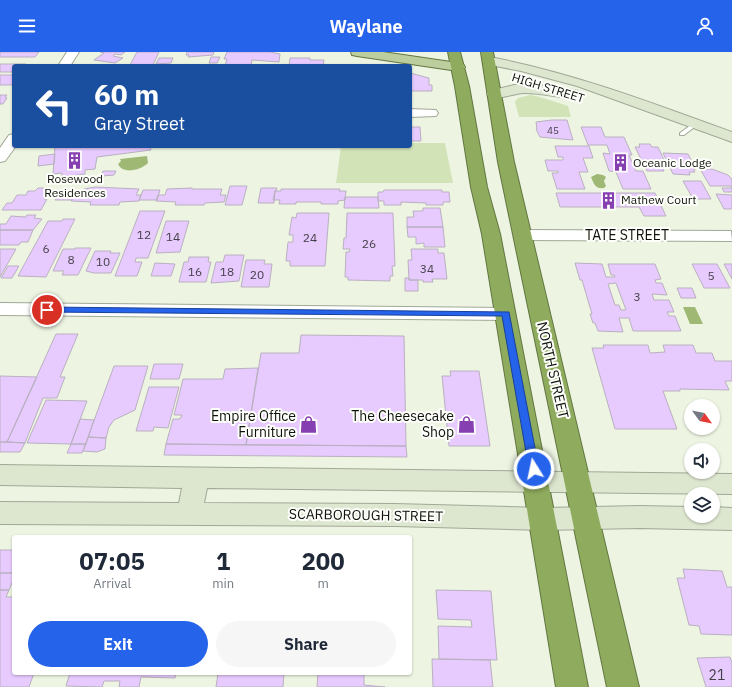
<!DOCTYPE html>
<style>
:root{--surface:#fff;--page:#f6f6f7;--text:#1f2937;--muted:#747a83;--accent:#2563eb}
body{margin:0;font-family:"IBM Plex Sans",sans-serif;background:var(--page);color:var(--text);height:100vh;display:flex;flex-direction:column;font-size:15px;white-space:nowrap}
*{box-sizing:border-box;margin:0}
p{font-size:13px;color:var(--muted)}
.icon{flex:none;width:22px;height:22px;fill:none;stroke:currentColor;stroke-width:2;stroke-linecap:round;stroke-linejoin:round}
.map{position:relative;flex:1;overflow:hidden}
.side{position:absolute;left:12px;top:483px;width:400px;height:140px;display:flex;flex-direction:column;background:var(--surface);border-radius:4px;box-shadow:0 1px 3px #0004}
.side>*{flex:none}
.hud{position:absolute;left:12px;top:12px;width:400px;height:84px;border-radius:4px;box-shadow:0 1px 3px #0004;background:#1a4fa0;color:#fff;overflow:hidden}
.needle{width:26px;rotate:123deg}
.tools{position:absolute;left:684px;top:347px;display:grid;gap:8px}
.tools a{display:grid;place-items:center;width:36px;height:36px;border-radius:50%;background:var(--surface);box-shadow:0 1px 3px #0004;font-size:20px}
.pin{position:absolute;display:grid;place-items:center;width:34px;height:34px;color:#fff;margin:-17px;border:2px solid #fff;border-radius:50%;box-shadow:0 1px 4px #0007}
.me{position:absolute;width:44px;margin:-22px;rotate:350deg;stroke-linejoin:round;filter:drop-shadow(0 0 3px #0008)}
.turn{display:flex;align-items:center;gap:14px;height:84px;padding:0 16px;font-size:18px}
.turn .icon{width:52px;height:52px;stroke-width:2.5}
.turn b{display:block;font-size:28px;line-height:34px}
.eta{display:flex;justify-content:space-evenly;align-items:center;height:68px;text-align:center}
.eta b{font-size:24px;font-weight:800;line-height:28px}
.primary-button{display:flex;gap:8px;margin-top:auto;padding:8px 16px}
.primary-button a{flex:1;height:46px;border-radius:24px;background:var(--accent);color:#fff;font-size:16px;font-weight:800;line-height:46px;text-align:center}
.primary-button a+a{background:var(--page);color:var(--text)}
header{display:flex;justify-content:space-between;align-items:center;height:52px;padding:0 16px;background:var(--accent);color:#fff;font-size:18px;font-weight:800}
.map>svg:first-child{display:block}
.green{fill:#d2e3b8}
.water{fill:#9fb975}
.building{fill:#e7cafe;stroke:#b9b0c0;fill-rule:evenodd}
.lines{fill:none;stroke-linecap:round;stroke-linejoin:round}
.lane-casing{stroke:#a1a897;stroke-width:2}
.street-casing{stroke:#a1a897;stroke-width:2}
.secondary-casing{stroke:#a1a897;stroke-width:2}
.primary-casing{stroke:#627641;stroke-width:2}
.highway-casing{stroke:#627641;stroke-width:2}
.lane{fill:#fff;fill-rule:evenodd}
.street{fill:#fff;fill-rule:evenodd}
.secondary{fill:#dde6cf;fill-rule:evenodd}
.primary{fill:#bccd9e;fill-rule:evenodd}
.highway{fill:#8fac5e;fill-rule:evenodd}
.route{fill:#2563eb;stroke:#184099}
.labels{text-anchor:middle;stroke-width:4;stroke-linejoin:round;paint-order:stroke}
.far-number-label{font-size:10px;fill:#454048}
.far-street-label{font-size:12px;fill:#0f120c;stroke:#fefffb}
.far-poi-label{font-size:12px;fill:#0f120c;stroke:#fefffb;text-anchor:start}
.number-label{font-size:12px;fill:#454048}
.street-label{font-size:14px;fill:#0f120c;stroke:#fefffb}
.poi-label{font-size:14px;fill:#0f120c;stroke:#fefffb;text-anchor:end}
.near-number-label{font-size:14px;fill:#454048}
</style>
<header><svg class="icon" aria-label="menu" viewBox="0 0 24 24"><path d="M4 6h16M4 12h16M4 18h16"/></svg>Waylane<svg class="icon" aria-label="person" viewBox="0 0 24 24"><circle cx="12" cy="8" r="4"/><path d="M4 21q1-7 8-7t8 7"/></svg></header>
<div class="map">
<svg width="732" height="635" viewBox="0 0 732 635">
<rect width="100%" height="100%" fill="#edf5e2"/>
<path class="green" d="M 531,43 L 540,45 L 568,54 L 571,65 L 519,65 L 515,50 L 518,46 Z
M 410,91 L 445,91 L 453,131 L 336,131 L 341,94 L 410,94 Z"/>
<path class="water" d="M 147,104 L 148,111 C 141,118 123,123 118,112 L 121,109 L 120,107 Z
M 597,122 L 603,123 L 606,125 L 604,129 L 606,134 L 604,136 C 595,137 594,132 591,125 Z
M 683,255 L 695,255 L 703,272 L 690,272 Z"/>
<path class="building" d="M 0,0 L 39,0 L 35,5 L 0,5 Z
M 100,0 L 125,0 L 121,3 L 115,2 L 113,4 L 123,6 L 115,11 L 94,8 L 104,1 Z
M 137,0 L 159,0 L 153,13 L 130,13 Z
M 187,0 L 214,0 L 213,3 L 188,5 L 189,3 L 186,3 Z
M 227,0 L 270,0 L 280,2 L 279,10 L 252,8 L 251,14 L 225,14 L 227,7 L 224,7 Z
M 211,5 L 220,5 L 217,11 L 209,11 Z
M 159,6 L 173,6 L 171,11 L 156,12 Z
M 290,6 L 310,6 L 310,8 L 324,8 L 323,14 L 289,14 Z
M 0,12 L 26,12 L 25,14 L 14,14 L 14,20 L 0,20 Z
M 410,21 L 429,26 L 429,33 L 432,33 L 432,39 L 410,39 L 410,42 Z
M 0,23 L 14,23 L 14,30 L 11,33 L 0,33 Z
M 0,43 L 7,43 L 5,46 L 7,46 L 3,52 L 0,52 Z
M 552,68 L 567,68 L 573,88 L 540,85 L 536,77 L 537,77 L 536,70 Z
M 410,75 L 420,75 L 421,89 L 410,89 Z
M 581,75 L 601,75 L 605,85 L 624,85 L 632,103 L 629,103 L 636,119 L 643,119 L 651,137 L 623,137 L 616,120 L 609,119 L 603,101 L 610,102 L 607,93 L 588,93 Z
M 639,92 L 650,92 L 652,95 L 658,95 L 665,110 L 660,110 L 664,119 L 647,119 L 635,95 L 640,95 Z
M 55,94 L 150,94 L 151,98 L 97,105 L 95,117 L 85,118 L 85,122 L 62,125 L 62,121 L 53,122 Z
M 555,94 L 589,94 L 593,106 L 583,106 L 588,120 L 579,120 L 585,137 L 557,137 L 552,121 L 558,121 L 558,119 L 548,119 L 545,108 L 563,108 L 563,105 L 558,105 Z
M 663,101 L 688,102 L 696,117 L 693,117 L 695,120 L 689,120 L 690,123 L 673,122 Z
M 55,102 L 54,112 L 38,114 L 39,104 Z
M 700,117 L 712,117 L 728,123 L 732,127 L 732,140 L 724,140 L 722,136 L 732,136 L 731,134 L 710,134 Z
M 103,119 L 116,119 L 114,123 L 102,124 Z
M 683,129 L 701,129 L 711,147 L 693,147 Z
M 230,134 L 247,134 L 242,153 L 225,153 Z
M 95,135 L 139,137 L 136,143 L 141,143 L 139,149 L 120,150 L 119,153 L 90,153 L 91,150 L 71,149 L 75,142 L 81,142 L 84,137 Z
M 38,136 L 50,136 L 44,147 L 47,147 L 41,158 L 2,158 L 7,151 L 12,151 L 17,143 L 26,143 L 28,139 L 35,139 Z
M 192,136 L 192,137 L 222,137 L 220,143 L 226,143 L 224,150 L 205,151 L 204,153 L 175,153 L 176,150 L 156,149 L 158,143 L 165,143 L 167,137 Z
M 261,136 L 277,136 L 276,139 L 275,139 L 274,151 L 258,151 Z
M 281,137 L 340,137 L 339,139 L 346,139 L 345,148 L 338,149 L 338,152 L 321,152 L 321,150 L 296,150 L 296,152 L 279,152 L 280,148 L 273,148 L 275,139 L 281,139 Z
M 61,138 L 77,138 L 72,148 L 55,148 Z
M 143,138 L 160,138 L 157,148 L 139,148 Z
M 384,138 L 442,138 L 442,140 L 449,140 L 450,150 L 443,150 L 443,153 L 426,153 L 426,151 L 401,150 L 401,153 L 384,153 L 384,149 L 378,149 L 378,140 L 383,140 Z
M 556,141 L 655,141 L 666,164 L 644,164 L 639,155 L 560,155 Z
M 716,142 L 732,143 L 732,157 L 724,157 Z
M 345,145 L 378,145 L 379,156 L 344,156 Z
M 423,156 L 440,156 L 443,175 L 407,175 L 407,165 L 414,165 L 413,159 L 423,159 Z
M 140,159 L 165,159 L 148,206 L 136,206 L 135,210 L 142,210 L 137,224 L 115,224 Z
M 297,161 L 329,161 L 325,214 L 290,214 L 290,209 L 286,209 L 288,190 L 293,190 L 293,183 L 289,183 L 292,165 L 296,166 Z
M 347,161 L 393,161 L 395,214 L 392,214 L 393,224 L 390,224 L 390,229 L 348,228 L 348,225 L 345,225 L 346,200 L 349,200 L 350,197 L 343,197 L 344,186 L 346,186 Z
M 27,163 L 36,163 L 34,166 L 42,167 L 33,178 L 0,178 L 0,172 L 6,172 L 11,164 L 26,165 Z
M 63,167 L 75,167 L 46,225 L 18,224 L 48,169 L 62,169 Z
M 166,169 L 189,169 L 180,200 L 156,201 Z
M 407,175 L 443,175 L 445,195 L 424,195 L 424,191 L 416,192 L 416,185 L 408,185 Z
M 0,178 L 33,178 L 28,190 L 21,190 L 19,193 L 0,193 Z
M 75,196 L 91,196 L 78,223 L 62,223 L 64,219 L 53,219 L 63,197 L 75,197 Z
M 0,197 L 16,197 L 0,225 Z
M 411,197 L 438,197 L 438,201 L 444,201 L 447,227 L 432,227 L 433,230 L 423,230 L 423,228 L 409,228 L 408,208 L 412,208 Z
M 95,199 L 111,199 L 110,201 L 120,201 L 111,221 L 94,221 L 86,219 Z
M 225,203 L 244,203 L 239,229 L 211,231 L 216,210 L 223,210 Z
M 189,205 L 209,205 L 208,210 L 211,210 L 206,230 L 179,230 L 184,210 L 188,210 Z
M 246,208 L 265,208 L 264,212 L 272,212 L 269,235 L 241,235 Z
M 155,211 L 175,212 L 171,224 L 151,224 Z
M 575,211 L 602,212 L 606,225 L 615,225 L 614,223 L 611,223 L 608,212 L 655,212 L 661,227 L 655,228 L 656,231 L 662,231 L 667,243 L 652,242 L 654,248 L 669,248 L 674,260 L 667,260 L 669,264 L 675,264 L 681,279 L 633,279 L 629,266 L 619,266 L 623,280 L 598,279 L 595,271 L 593,271 L 590,262 L 592,262 L 582,228 L 580,228 ZM 616,231 L 626,258 L 621,258 L 619,253 L 615,253 L 608,232 Z
M 692,212 L 717,212 L 730,236 L 704,236 Z
M 724,212 L 732,212 L 732,227 Z
M 8,214 L 19,214 L 12,226 L 1,226 Z
M 405,226 L 409,226 L 409,228 L 418,228 L 418,239 L 405,239 Z
M 677,236 L 692,236 L 696,246 L 681,246 Z
M 56,282 L 78,282 L 60,325 L 65,325 L 57,346 L 43,346 L 25,391 L 7,390 Z
M 301,283 L 404,284 L 406,394 L 246,393 L 261,301 L 299,301 Z
M 603,293 L 648,293 L 650,301 L 665,300 L 663,293 L 693,293 L 696,301 L 712,301 L 715,309 L 732,309 L 732,329 L 725,329 L 729,338 L 680,337 L 680,339 L 663,339 L 677,377 L 615,377 L 592,296 L 604,296 Z
M 154,312 L 183,312 L 179,327 L 150,327 Z
M 114,314 L 148,314 L 135,358 L 114,368 L 109,375 L 106,386 L 88,385 Z
M 258,316 L 246,393 L 166,392 L 173,367 L 180,367 L 182,363 L 174,363 L 183,327 L 223,327 L 225,317 Z
M 450,319 L 479,319 L 490,394 L 449,394 L 442,324 L 451,324 Z
M 0,324 L 37,325 L 7,390 L 0,390 Z
M 149,335 L 179,335 L 168,376 L 154,375 L 153,379 L 136,379 Z
M 46,348 L 87,349 L 71,392 L 27,391 Z
M 80,367 L 94,368 L 86,392 L 71,392 Z
M 88,385 L 106,386 L 105,397 L 97,400 L 83,399 Z
M 0,390 L 7,390 L 25,391 L 20,400 L 0,400 Z
M 71,392 L 86,392 L 82,401 L 67,401 Z
M 166,392 L 406,394 L 407,405 L 164,403 Z
M 0,498 L 14,498 L 14,521 L 0,521 Z
M 683,517 L 722,519 L 727,535 L 732,535 L 732,583 L 701,582 L 699,574 L 689,573 L 677,526 L 685,526 Z
M 0,521 L 14,521 L 14,526 L 9,538 L 0,538 Z
M 0,538 L 9,538 L 6,545 L 14,545 L 14,621 L 34,621 L 29,635 L 0,635 Z
M 436,538 L 491,539 L 497,608 L 439,607 L 438,574 L 472,575 L 471,568 L 438,567 Z
M 730,605 L 732,611 L 732,635 L 706,635 L 697,606 Z
M 432,607 L 490,608 L 493,635 L 433,635 Z
M 70,621 L 176,621 L 175,626 L 141,625 L 139,635 L 119,635 L 120,629 L 104,629 L 102,635 L 66,634 Z
M 218,621 L 284,621 L 283,635 L 216,635 Z
M 318,621 L 364,621 L 364,633 L 385,635 L 317,635 Z"/>
<g class="lines">
<defs>
<path id="lane" d="M 695,70 L 698,72 L 697,73 L 684,83 L 680,83 L 680,81 Z"/>
<path id="street" d="M 67,0 L 79,0 L 70,14 L 58,14 Z
M 410,57 L 436,58 L 438,61 L 436,64 L 410,65 Z
M 14,82 L 14,94 L 16,94 L 5,109 L 0,110 L 0,96 L 9,83 Z
M 522,178 L 731,179 L 732,189 L 522,188 L 516,187 L 514,183 L 516,179 Z
M 0,251 L 506,256 L 513,258 L 515,262 L 513,266 L 506,268 L 0,263 Z"/>
<path id="secondary" d="M 490,5 C 574,21 652,51 732,80 L 732,90 L 577,34 L 521,19 L 485,12 L 483,9 L 485,6 Z
M 514,33 C 536,32 557,34 578,39 L 580,42 L 578,45 C 565,48 539,40 523,41 C 512,42 499,48 489,45 L 487,42 L 489,39 Z
M 0,413 L 732,422 L 732,442 L 207,436 L 204,451 L 395,452 L 543,456 L 639,454 L 691,455 L 691,464 L 713,464 L 713,455 L 732,456 L 732,478 L 639,476 L 543,478 L 395,474 L 0,472 L 0,450 L 179,451 L 182,436 L 0,433 Z"/>
<path id="primary" d="M 351,0 L 383,0 L 458,11 L 463,12 L 465,15 L 463,18 L 458,19 L 357,4 L 352,3 Z"/>
<path id="highway" d="M 448,0 L 460,0 L 469,34 L 487,135 L 500,182 L 588,635 L 556,635 L 482,182 L 471,135 L 455,34 Z
M 481,0 L 493,0 L 514,110 L 639,635 L 607,635 L 498,110 Z"/>
</defs>
<use href="#lane" class="lane-casing"/>
<use href="#street" class="street-casing"/>
<use href="#secondary" class="secondary-casing"/>
<use href="#primary" class="primary-casing"/>
<use href="#highway" class="highway-casing"/>
<use href="#lane" class="lane"/>
<use href="#street" class="street"/>
<use href="#secondary" class="secondary"/>
<use href="#primary" class="primary"/>
<use href="#highway" class="highway"/>
</g>
<path class="route" d="M 47,255 L 509,260 L 539,417 L 538,420 L 534,421 L 531,420 L 529,417 L 502,264 L 44,260 L 42,258 L 44,256 Z"/>
<defs>
<symbol id="building-bare" viewBox="-9 -9 18 18"><path d="M-4-6H4V6H1V3H-1V6H-4ZM-2.5-4.3h1.7v1.8h-1.7ZM.8-4.3h1.7v1.8H.8ZM-2.5-1h1.7V.8h-1.7ZM.8-1h1.7V.8H.8Z" fill="#863fb1" stroke="#fefffb" stroke-width="2.5" paint-order="stroke"/></symbol>
<symbol id="shop-bare" viewBox="-9 -9 18 18"><path d="M-5-2.5h2.3a2.7 3.5 0 0 1 5.4 0H5L5.5 6h-11ZM-1.5-2.5h3a1.5 2.3 0 0 0-3 0Z" fill="#863fb1" stroke="#fefffb" stroke-width="2.5" paint-order="stroke"/></symbol>
</defs>
<g fill-rule="evenodd">
<use href="#building-bare" x="62" y="96" width="25" height="25"/>
<use href="#building-bare" x="608" y="98" width="25" height="25"/>
<use href="#building-bare" x="596" y="136" width="25" height="25"/>
<use href="#shop-bare" x="296" y="360" width="25" height="25"/>
<use href="#shop-bare" x="454" y="360" width="25" height="25"/>
</g>
<g class="labels">
<g class="far-number-label">
<text x="553" y="82">45</text>
</g>
<g class="far-street-label">
<text transform="translate(548 36) rotate(17)" y="4">HIGH STREET</text>
</g>
<g class="far-poi-label">
<text x="633" y="115">Oceanic Lodge</text>
<text x="75" y="131" text-anchor="middle">Rosewood<tspan x="75" dy="14">Residences</tspan></text>
<text x="621" y="152">Mathew Court</text>
</g>
<g class="number-label">
<text x="144" y="187">12</text>
<text x="173" y="189">14</text>
<text x="310" y="190">24</text>
<text x="369" y="196">26</text>
<text x="46" y="201">6</text>
<text x="71" y="212">8</text>
<text x="103" y="214">10</text>
<text x="427" y="221">34</text>
<text x="195" y="224">16</text>
<text x="227" y="224">18</text>
<text x="257" y="227">20</text>
<text x="711" y="228">5</text>
<text x="637" y="249">3</text>
</g>
<g class="street-label">
<text x="627" y="188">TATE STREET</text>
<text transform="translate(553 318) rotate(77)" y="5">NORTH STREET</text>
<text transform="translate(366 463) rotate(1)" y="5">SCARBOROUGH STREET</text>
</g>
<g class="poi-label">
<text x="296" y="369">Empire Office<tspan x="296" dy="16">Furniture</tspan></text>
<text x="454" y="369">The Cheesecake<tspan x="454" dy="16">Shop</tspan></text>
</g>
<g class="near-number-label">
<text x="717" y="628">21</text>
</g>
</g>
</svg>
<div class="tools">
<a><svg class="needle" viewBox="-14 -14 28 28"><path d="M0-13l5 13h-10z" fill="#e53935"/><path d="M0 13l5-13h-10z" fill="#747a83"/></svg></a>
<a><svg class="icon" aria-label="sound" viewBox="0 0 24 24"><path d="M4 9h4l5-4v14l-5-4H4zM17 9q2 3 0 6"/></svg></a>
<a><svg class="icon" aria-label="layers" viewBox="0 0 24 24"><path d="M12 4l9 5-9 5-9-5zM3 14l9 5 9-5"/></svg></a>
</div>
<div class="pin" style="left:47px;top:258px;background:#d93025"><svg class="icon" aria-label="arrive" viewBox="0 0 24 24"><path d="M6 21V4h12l-3 4 3 4H6"/></svg></div>
<svg class="me" style="left:534px;top:417px" viewBox="-20 -20 40 40"><circle r="17" fill="#2563eb" stroke="#fff" stroke-width="3"/><path d="M0-11L8 9 0 5-8 9z" fill="#fff"/></svg>
<div class="hud">
<div class="turn"><svg class="icon" aria-label="left" viewBox="0 0 24 24"><path d="M17 20v-9H6M10 6l-5 5 5 5"/></svg><div><b>60 m</b>Gray Street</div></div>
</div>
<section class="side">
<div class="eta">
<div><b>07:05</b><p>Arrival</p></div>
<div><b>1</b><p>min</p></div>
<div><b>200</b><p>m</p></div>
</div>
<div class="primary-button"><a>Exit</a><a>Share</a></div>
</section>
</div>
